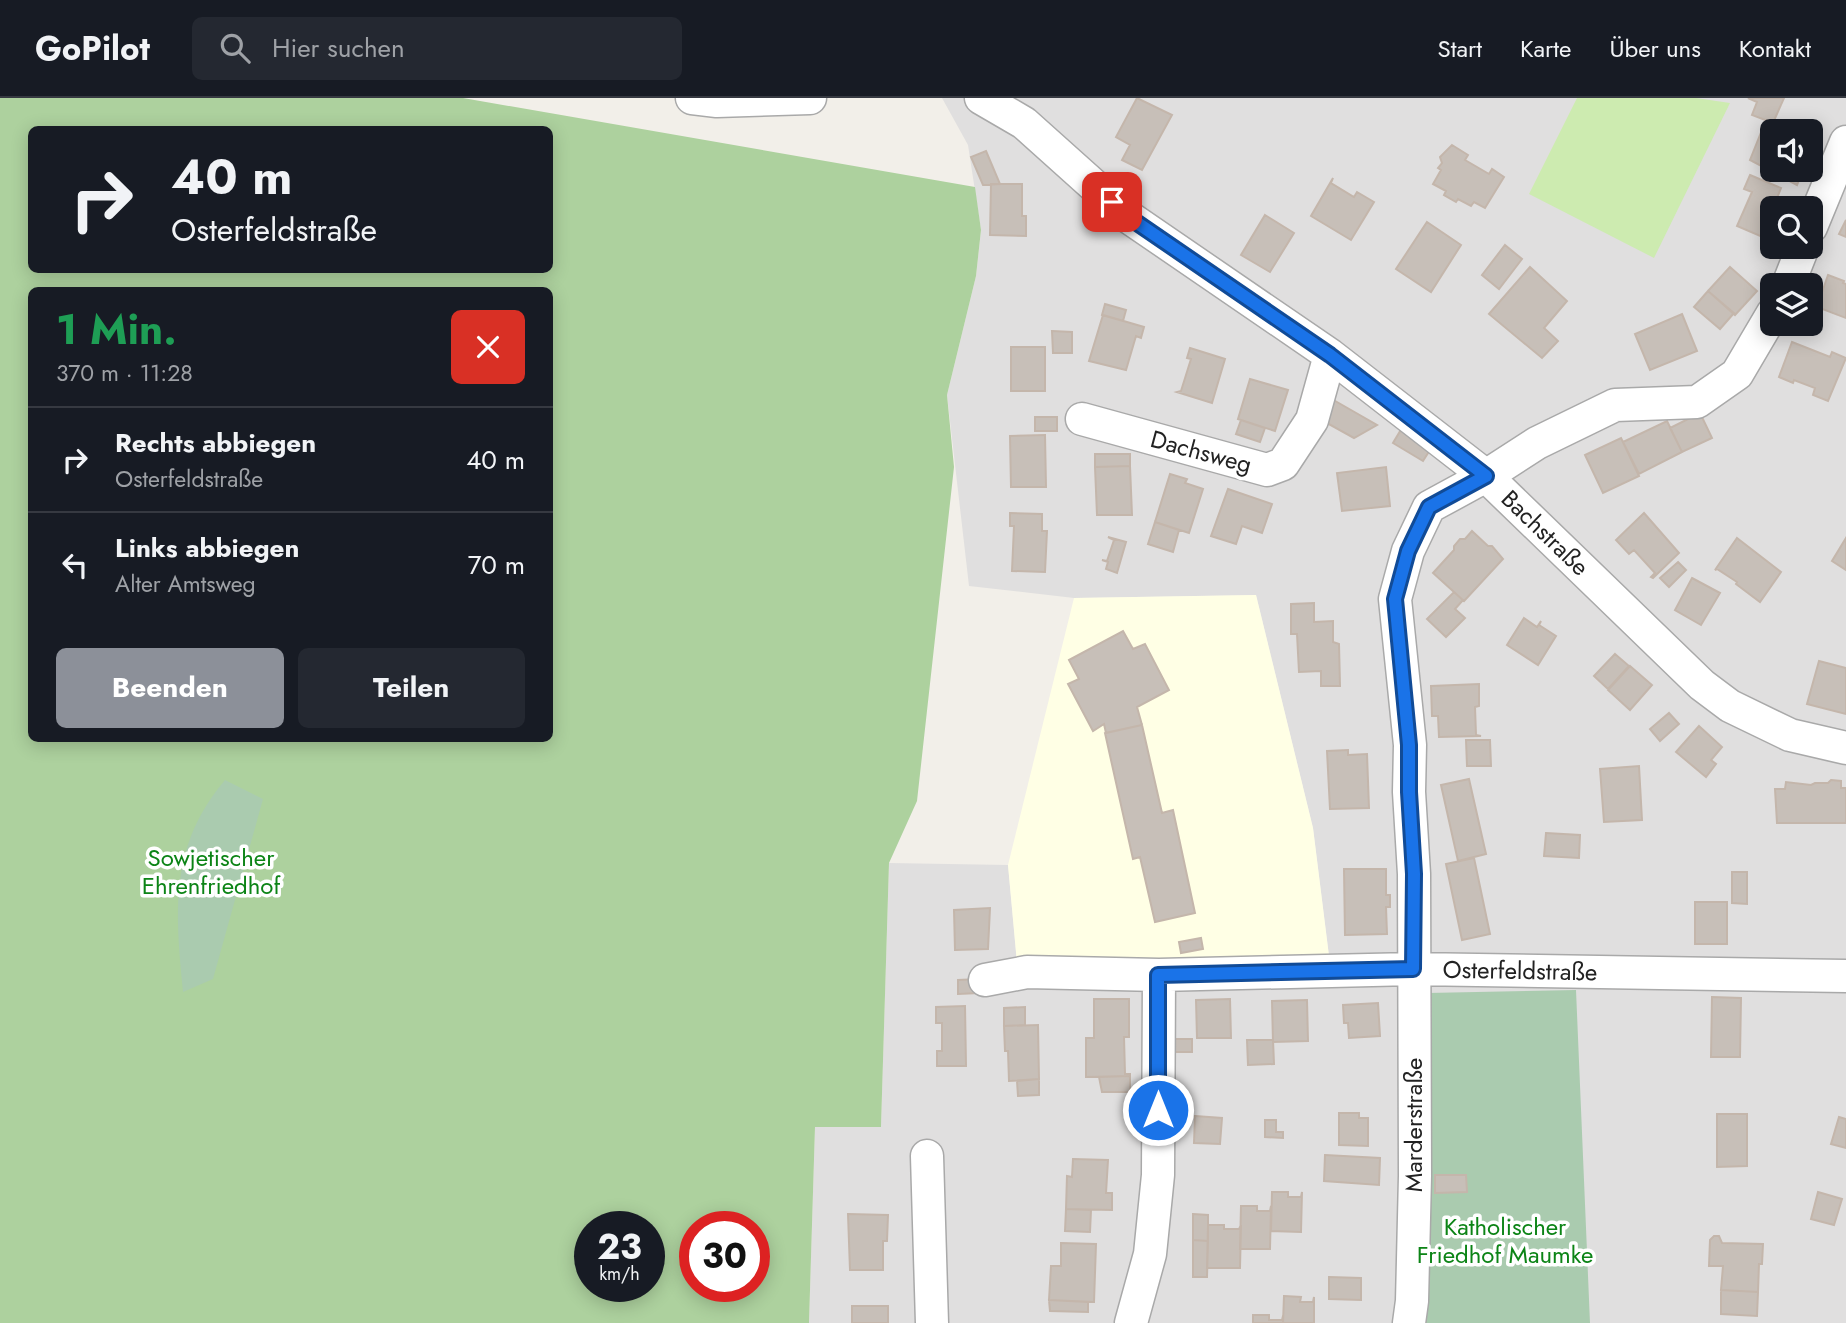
<!DOCTYPE html>
<html lang="de">
<meta charset="utf-8">
<style>
:root{--surface:#171b24;--page:#242831;--text:#f1f3f6;--muted:#9ea1a6;--line:#363941;--accent:#8c9099}
body{margin:0;font-family:Jost,sans-serif;background:var(--page);color:var(--text);height:100vh;display:flex;flex-direction:column;font-size:26px;white-space:nowrap}
*{box-sizing:border-box;margin:0}
p{font-size:23px;color:var(--muted)}
.icon{flex:none;width:38px;height:38px;fill:none;stroke:currentColor;stroke-width:2;stroke-linecap:round;stroke-linejoin:round}
.map{position:relative;flex:1;overflow:hidden}
.panel{position:absolute;left:28px;top:189px;width:525px;height:455px;display:flex;flex-direction:column;background:var(--surface);border-radius:10px;box-shadow:0 4px 18px #0003}
.panel>*{flex:none}
.guide{position:absolute;left:28px;top:28px;width:525px;height:147px;border-radius:10px;box-shadow:0 4px 18px #0003;background:#171b24;color:var(--text);overflow:hidden}
.buttons{position:absolute;left:1760px;top:21px;display:grid;gap:14px}
.buttons a{display:grid;place-items:center;width:63px;height:63px;border-radius:10px;background:var(--surface);box-shadow:0 4px 18px #0003;font-size:35px}
.speed{position:absolute;left:574px;top:1113px;display:flex;gap:14px;font-size:35px;font-weight:700;text-align:center}
.speed>*{display:grid;place-content:center;width:91px;height:91px;border-radius:50%;background:var(--surface);box-shadow:0 4px 18px #0003;line-height:1}
.speed small{font-size:18px;font-weight:400}
.speed .limit{border:10px solid #d22;background:#fff;color:#111}
.pin{position:absolute;display:grid;place-items:center;width:60px;height:60px;color:#fff;margin:-30px;border-radius:14px;box-shadow:0 4px 10px #0006}
.me{position:absolute;width:77px;margin:-38px;rotate:0deg;stroke-linejoin:round;filter:drop-shadow(0 0 5px #0008)}
.turn{display:flex;align-items:center;gap:24px;height:147px;padding:0 28px;font-size:32px}
.turn .icon{width:91px;height:91px;stroke-width:2.5}
.turn b{display:block;font-size:49px;line-height:60px}
.round{display:grid;place-items:center;flex:none;width:74px;height:74px;border-radius:10px;background:var(--page)}
.headline{display:flex;align-items:center;justify-content:space-between;height:119px;padding:0 28px}
h1{font-size:42px;font-weight:700;line-height:52px;color:#1e9e55}
.button{display:flex;gap:14px;margin-top:auto;padding:14px 28px}
.button a{flex:1;height:80px;border-radius:10px;background:var(--accent);color:#fff;font-size:28px;font-weight:700;line-height:80px;text-align:center}
.button a+a{background:var(--page);color:var(--text)}
ul{padding:0;list-style:none}
li{display:flex;align-items:center;gap:21px;height:105px;padding:0 28px;border-top:2px solid var(--line)}
li div{flex:1}
li b{display:block;font-size:26px}
li em{font-style:normal}
header{display:flex;align-items:center;gap:42px;box-sizing:border-box;height:98px;padding:0 35px;background:var(--surface);border-bottom:2px solid var(--line)}
header strong{font-size:33px}
nav{display:flex;gap:38px;margin-inline-start:auto;font-size:24px}
.search{width:490px;height:63px;background:var(--page);display:flex;align-items:center;gap:18px;box-sizing:border-box;padding:0 24px;border-radius:10px;color:var(--muted);font-size:26px}
.map>svg:first-child{display:block}
.residential{fill:#e0dfdf;fill-rule:evenodd}
.education{fill:#ffffe5}
.grass{fill:#cdebb0}
.forest{fill:#add19e;fill-rule:evenodd}
.cemetery{fill:#aacbaf}
.building{fill:#c7bfb8;stroke:#c4b6ab;stroke-width:2}
.lines{fill:none;stroke-linecap:round;stroke-linejoin:round}
.minor-casing{stroke:#a9a9a9;stroke-width:35}
.minor{stroke:#fff;stroke-width:32}
.route-casing{stroke:#114b97;stroke-width:18}
.route{stroke:#1a73e8;stroke-width:12}
.labels{text-anchor:middle;stroke-width:7;stroke-linejoin:round;paint-order:stroke}
.street-label{font-size:24px;fill:#222;stroke:#fff}
.park-label{font-size:24px;fill:#0c8416;stroke:#fff}
</style>
<header>
<strong>GoPilot</strong>
<div class="search"><svg class="icon" aria-label="search" viewBox="0 0 24 24"><circle cx="10" cy="10" r="6"/><path d="M15 15l6 6"/></svg>Hier suchen</div>
<nav><a>Start</a><a>Karte</a><a>Über uns</a><a>Kontakt</a></nav>
</header>
<div class="map">
<svg width="1846" height="1225" viewBox="0 0 1846 1225">
<rect width="100%" height="100%" fill="#f2efe9"/>
<path class="residential" d="M 942,0 L 1846,0 L 1846,1225 L 809,1225 L 815,1029 L 881,1028 L 889,765 L 1008,767 L 1017,865 L 1329,858 L 1313,730 L 1256,497 L 1074,500 L 969,488 L 947,297 L 976,178 L 981,132 L 968,47 ZM 1773,33 L 1811,33 L 1811,72 L 1773,72 ZM 1773,110 L 1811,110 L 1811,149 L 1773,149 ZM 1773,187 L 1811,187 L 1811,226 L 1773,226 Z"/>
<path class="education" d="M 1256,497 L 1313,730 L 1329,858 L 1017,865 L 1008,767 L 1074,500 Z"/>
<path class="grass" d="M 1577,0 L 1696,0 L 1730,5 L 1654,160 L 1529,96 Z"/>
<path class="forest" d="M 0,0 L 463,0 L 975,89 L 981,132 L 976,178 L 947,297 L 954,369 L 917,703 L 889,765 L 881,1029 L 815,1029 L 809,1225 L 0,1225 ZM 32,32 L 550,32 L 550,172 L 32,172 ZM 32,192 L 550,192 L 550,640 L 32,640 ZM 590,1129 L 649,1129 L 649,1188 L 590,1188 ZM 695,1129 L 754,1129 L 754,1188 L 695,1188 Z"/>
<path class="cemetery" d="M 225,682 L 263,701 L 213,881 L 183,894 C 175,813 169,748 225,682 Z
M 1576,892 L 1590,1225 L 1420,1225 L 1427,895 Z"/>
<path class="building" d="M 1137,0 L 1172,17 L 1142,72 L 1122,62 L 1130,47 L 1116,39 Z
M 1748,0 L 1784,0 L 1773,25 L 1752,17 L 1757,4 Z
M 1766,22 L 1793,33 L 1773,33 L 1773,72 L 1803,72 L 1797,87 L 1750,62 Z
M 1452,47 L 1468,57 L 1465,62 L 1489,76 L 1492,71 L 1504,79 L 1485,110 L 1474,104 L 1471,108 L 1458,101 L 1456,104 L 1444,97 L 1446,93 L 1433,86 L 1441,72 L 1438,70 L 1442,65 L 1440,59 Z
M 986,53 L 1000,86 L 983,87 L 971,59 Z
M 1750,77 L 1781,90 L 1777,100 L 1788,105 L 1786,110 L 1773,110 L 1772,143 L 1737,128 L 1752,94 L 1744,91 Z
M 1333,80 L 1331,85 L 1354,99 L 1357,94 L 1374,104 L 1351,142 L 1311,118 Z
M 991,86 L 1022,86 L 1022,118 L 1026,118 L 1026,138 L 990,137 Z
M 1265,117 L 1294,135 L 1270,174 L 1241,157 Z
M 1846,122 L 1846,139 L 1839,136 Z
M 1427,124 L 1461,147 L 1431,194 L 1396,171 Z
M 1505,147 L 1522,161 L 1499,191 L 1482,177 Z
M 1530,169 L 1567,203 L 1544,230 L 1558,243 L 1542,260 L 1489,216 Z
M 1730,169 L 1757,193 L 1735,217 L 1708,193 Z
M 1828,177 L 1844,183 L 1843,185 L 1846,186 L 1846,220 L 1817,209 Z
M 1708,193 L 1734,215 L 1720,231 L 1694,209 Z
M 1105,206 L 1126,212 L 1123,223 L 1102,217 Z
M 1682,216 L 1697,253 L 1650,272 L 1635,236 Z
M 1103,217 L 1144,229 L 1141,240 L 1136,238 L 1126,272 L 1089,263 Z
M 1052,233 L 1072,234 L 1072,255 L 1053,255 Z
M 1792,244 L 1830,259 L 1832,254 L 1846,260 L 1828,303 L 1813,297 L 1815,290 L 1794,282 L 1793,285 L 1779,279 Z
M 1011,249 L 1045,249 L 1045,293 L 1011,293 Z
M 1190,250 L 1225,261 L 1212,305 L 1177,294 L 1181,293 L 1191,261 L 1187,260 Z
M 1250,281 L 1288,292 L 1275,333 L 1238,321 Z
M 1330,300 L 1377,327 L 1354,340 L 1325,324 Z
M 1700,315 L 1712,340 L 1682,354 L 1670,330 Z
M 1035,319 L 1057,319 L 1057,333 L 1035,333 Z
M 1241,322 L 1265,330 L 1260,344 L 1236,336 Z
M 1667,323 L 1682,354 L 1639,376 L 1623,344 Z
M 1405,325 L 1435,344 L 1423,363 L 1393,345 Z
M 1045,337 L 1046,389 L 1011,389 L 1010,338 Z
M 1621,340 L 1639,378 L 1603,395 L 1585,357 Z
M 1095,356 L 1130,356 L 1130,368 L 1095,369 Z
M 1130,368 L 1132,417 L 1097,417 L 1095,369 Z
M 1386,369 L 1390,408 L 1342,413 L 1337,375 Z
M 1170,376 L 1187,381 L 1185,385 L 1203,391 L 1189,435 L 1155,424 Z
M 1228,391 L 1272,406 L 1262,435 L 1242,428 L 1236,446 L 1211,438 Z
M 1010,415 L 1042,416 L 1042,433 L 1047,433 L 1045,474 L 1012,473 L 1014,428 L 1010,428 Z
M 1644,415 L 1679,455 L 1653,480 L 1651,479 L 1655,475 L 1634,452 L 1629,456 L 1616,442 Z
M 1155,424 L 1179,432 L 1173,454 L 1148,446 Z
M 1472,433 L 1488,448 L 1492,448 L 1503,461 L 1464,503 L 1433,475 L 1454,452 L 1454,448 L 1460,441 L 1465,441 Z
M 1108,439 L 1126,444 L 1117,475 L 1106,471 L 1108,464 L 1102,462 L 1107,463 L 1114,442 Z
M 1737,440 L 1781,474 L 1760,504 L 1736,486 L 1737,484 L 1717,471 L 1715,472 Z
M 1846,440 L 1846,472 L 1832,463 Z
M 1678,464 L 1686,472 L 1669,489 L 1660,480 Z
M 1692,480 L 1720,495 L 1701,527 L 1675,512 Z
M 1454,494 L 1463,502 L 1455,511 L 1465,520 L 1446,539 L 1427,521 Z
M 1314,505 L 1314,524 L 1333,523 L 1333,544 L 1339,546 L 1340,588 L 1321,588 L 1321,573 L 1299,574 L 1297,536 L 1291,536 L 1291,506 Z
M 1524,520 L 1537,529 L 1541,523 L 1539,527 L 1556,538 L 1538,567 L 1507,547 Z
M 1123,533 L 1133,551 L 1145,546 L 1169,592 L 1137,609 L 1142,627 L 1106,635 L 1104,626 L 1093,633 L 1068,586 L 1079,581 L 1069,562 Z
M 1615,556 L 1629,568 L 1608,591 L 1594,578 Z
M 1819,563 L 1846,570 L 1846,616 L 1807,606 Z
M 1630,568 L 1652,587 L 1630,612 L 1608,592 Z
M 1479,586 L 1479,608 L 1475,609 L 1476,637 L 1481,638 L 1439,639 L 1438,618 L 1432,618 L 1431,588 Z
M 1669,615 L 1679,626 L 1660,643 L 1650,631 Z
M 1142,627 L 1162,715 L 1173,712 L 1195,815 L 1155,824 L 1140,759 L 1133,761 L 1105,635 Z
M 1699,628 L 1722,649 L 1711,662 L 1716,666 L 1706,679 L 1676,654 Z
M 1466,642 L 1490,642 L 1491,668 L 1467,668 Z
M 1348,652 L 1348,657 L 1367,656 L 1369,710 L 1330,711 L 1327,653 Z
M 1639,668 L 1642,722 L 1604,724 L 1600,671 Z
M 1469,681 L 1486,756 L 1458,763 L 1441,687 Z
M 1831,682 L 1841,683 L 1841,690 L 1846,690 L 1846,725 L 1777,725 L 1775,691 L 1785,691 L 1786,684 L 1811,687 L 1815,685 L 1828,685 Z
M 1546,735 L 1580,737 L 1579,760 L 1544,758 Z
M 1474,760 L 1490,836 L 1462,842 L 1446,766 Z
M 1344,771 L 1386,771 L 1386,797 L 1390,797 L 1390,809 L 1386,809 L 1387,836 L 1345,837 Z
M 1732,774 L 1747,774 L 1747,806 L 1732,805 Z
M 1695,804 L 1727,804 L 1727,846 L 1695,846 Z
M 990,810 L 988,851 L 955,852 L 954,812 Z
M 1201,840 L 1203,851 L 1181,855 L 1179,844 Z
M 980,881 L 979,895 L 958,896 L 958,882 Z
M 1712,899 L 1741,900 L 1740,959 L 1711,959 Z
M 1094,901 L 1129,901 L 1129,939 L 1124,939 L 1125,976 L 1130,976 L 1130,978 L 1086,979 L 1086,940 L 1094,940 Z
M 1230,901 L 1231,940 L 1197,940 L 1196,902 Z
M 1307,902 L 1308,943 L 1273,944 L 1272,903 Z
M 1378,905 L 1380,938 L 1349,940 L 1348,925 L 1344,925 L 1343,907 Z
M 965,908 L 966,968 L 937,968 L 937,953 L 942,953 L 942,925 L 936,925 L 936,909 Z
M 1025,909 L 1025,927 L 1004,928 L 1004,910 Z
M 1038,927 L 1039,981 L 1009,983 L 1008,953 L 1005,953 L 1004,928 Z
M 1172,941 L 1192,941 L 1192,954 L 1172,954 Z
M 1247,942 L 1273,942 L 1274,966 L 1248,967 Z
M 1130,978 L 1130,994 L 1102,994 L 1099,979 Z
M 1039,981 L 1039,997 L 1018,998 L 1017,983 Z
M 1339,1015 L 1359,1015 L 1359,1020 L 1368,1020 L 1368,1048 L 1339,1047 Z
M 1717,1016 L 1747,1016 L 1747,1068 L 1717,1069 Z
M 1195,1018 L 1222,1020 L 1220,1046 L 1194,1045 Z
M 1839,1019 L 1846,1021 L 1846,1050 L 1831,1046 Z
M 1265,1022 L 1276,1022 L 1276,1034 L 1283,1034 L 1283,1040 L 1265,1039 Z
M 1325,1057 L 1380,1060 L 1379,1087 L 1324,1083 Z
M 1073,1061 L 1108,1062 L 1106,1095 L 1112,1095 L 1112,1112 L 1066,1111 L 1067,1078 L 1072,1079 Z
M 1435,1077 L 1466,1077 L 1467,1094 L 1435,1095 Z
M 1272,1094 L 1288,1094 L 1288,1099 L 1301,1099 L 1302,1094 L 1301,1134 L 1271,1133 Z
M 1818,1094 L 1842,1101 L 1834,1127 L 1811,1121 Z
M 1241,1108 L 1257,1108 L 1257,1113 L 1270,1113 L 1271,1108 L 1270,1151 L 1240,1151 Z
M 1066,1111 L 1091,1112 L 1090,1134 L 1065,1133 Z
M 848,1116 L 888,1117 L 887,1143 L 883,1143 L 883,1172 L 850,1172 Z
M 1193,1116 L 1208,1117 L 1208,1143 L 1193,1142 Z
M 1208,1127 L 1224,1127 L 1224,1131 L 1239,1131 L 1241,1127 L 1240,1170 L 1207,1170 Z
M 1714,1138 L 1719,1138 L 1722,1145 L 1763,1146 L 1762,1166 L 1759,1166 L 1758,1194 L 1721,1192 L 1723,1168 L 1709,1168 L 1710,1142 Z
M 1193,1142 L 1208,1143 L 1207,1179 L 1193,1179 Z
M 1061,1145 L 1096,1146 L 1094,1204 L 1049,1202 L 1051,1168 L 1061,1168 Z
M 1329,1179 L 1361,1180 L 1361,1202 L 1329,1201 Z
M 1721,1192 L 1758,1194 L 1757,1218 L 1721,1216 Z
M 1284,1198 L 1301,1199 L 1300,1204 L 1313,1204 L 1314,1199 L 1314,1225 L 1283,1225 Z
M 1049,1202 L 1088,1204 L 1088,1214 L 1050,1213 Z
M 852,1208 L 888,1208 L 888,1225 L 852,1225 Z
M 1253,1217 L 1269,1217 L 1269,1222 L 1282,1222 L 1283,1218 L 1283,1225 L 1253,1225 Z"/>
<g class="lines">
<defs>
<path id="minor" d="M 692,0 L 717,3 L 810,0
M 981,0 L 1024,25 L 1130,120 L 1330,257 L 1486,378 L 1702,587 L 1730,608 L 1790,637 L 1846,650
M 1811,129 L 1846,44
M 1788,187 L 1803,149
M 1082,321 L 1267,372 L 1283,366 L 1312,322 L 1330,257
M 985,882 L 1027,874 L 1159,877 L 1413,871 L 1846,878
M 927,1058 L 932,1225
M 1131,1225 L 1150,1156 L 1158,1077 L 1159,877
M 1409,1225 L 1412,1203 L 1415,1078 L 1414,776 L 1409,694 L 1410,647 L 1395,501 L 1408,453 L 1429,409 L 1486,378 L 1537,345 L 1615,307 L 1697,304 L 1737,276 L 1773,215"/>
</defs>
<use href="#minor" class="minor-casing"/>
<use href="#minor" class="minor"/>
</g>
<g class="lines">
<defs>
<path id="route" d="M 1112,104 L 1130,120 L 1330,257 L 1486,378 L 1429,409 L 1408,453 L 1395,501 L 1409,647 L 1409,694 L 1414,776 L 1413,871 L 1158,877 L 1158,1012"/>
</defs>
<use href="#route" class="route-casing"/>
<use href="#route" class="route"/>
</g>
<g class="labels">
<g class="street-label">
<text transform="translate(1201 354) rotate(15)" y="8">Dachsweg</text>
<text transform="translate(1545 435) rotate(44)" y="8">Bachstraße</text>
<text transform="translate(1520 873) rotate(1)" y="8">Osterfeldstraße</text>
<text transform="translate(1414 1027) rotate(-90)" y="8">Marderstraße</text>
</g>
<g class="park-label">
<text x="211" y="768">Sowjetischer<tspan x="211" dy="28">Ehrenfriedhof</tspan></text>
<text x="1505" y="1137">Katholischer<tspan x="1505" dy="28">Friedhof Maumke</tspan></text>
</g>
</g>
</svg>
<div class="buttons">
<a><svg class="icon" aria-label="sound" viewBox="0 0 24 24"><path d="M4 9h4l5-4v14l-5-4H4zM17 9q2 3 0 6"/></svg></a>
<a><svg class="icon" aria-label="search" viewBox="0 0 24 24"><circle cx="10" cy="10" r="6"/><path d="M15 15l6 6"/></svg></a>
<a><svg class="icon" aria-label="layers" viewBox="0 0 24 24"><path d="M12 4l9 5-9 5-9-5zM3 14l9 5 9-5"/></svg></a>
</div>
<div class="speed"><div>23<small>km/h</small></div><div class="limit">30</div></div>
<div class="pin" style="left:1112px;top:104px;background:#d93025"><svg class="icon" aria-label="arrive" viewBox="0 0 24 24"><path d="M6 21V4h12l-3 4 3 4H6"/></svg></div>
<svg class="me" style="left:1158px;top:1012px" viewBox="-20 -20 40 40"><circle r="17" fill="#1a73e8" stroke="#fff" stroke-width="3"/><path d="M0-11L8 9 0 5-8 9z" fill="#fff"/></svg>
<div class="guide">
<div class="turn"><svg class="icon" aria-label="right" viewBox="0 0 24 24"><path d="M7 20v-9h11M14 6l5 5-5 5"/></svg><div><b>40 m</b>Osterfeldstraße</div></div>
</div>
<section class="panel">
<div class="headline"><div><h1>1 Min.</h1><p>370 m · 11:28</p></div><a class="round" style="background:#d93025;color:#fff"><svg class="icon" aria-label="close" viewBox="0 0 24 24"><path d="M6 6l12 12M18 6L6 18"/></svg></a></div>
<ul>
<li><svg class="icon" aria-label="right" viewBox="0 0 24 24"><path d="M7 20v-9h11M14 6l5 5-5 5"/></svg><div><b>Rechts abbiegen</b><p>Osterfeldstraße</p></div><em>40 m</em></li>
<li><svg class="icon" aria-label="left" viewBox="0 0 24 24"><path d="M17 20v-9H6M10 6l-5 5 5 5"/></svg><div><b>Links abbiegen</b><p>Alter Amtsweg</p></div><em>70 m</em></li>
</ul>
<div class="button"><a>Beenden</a><a>Teilen</a></div>
</section>
</div>
